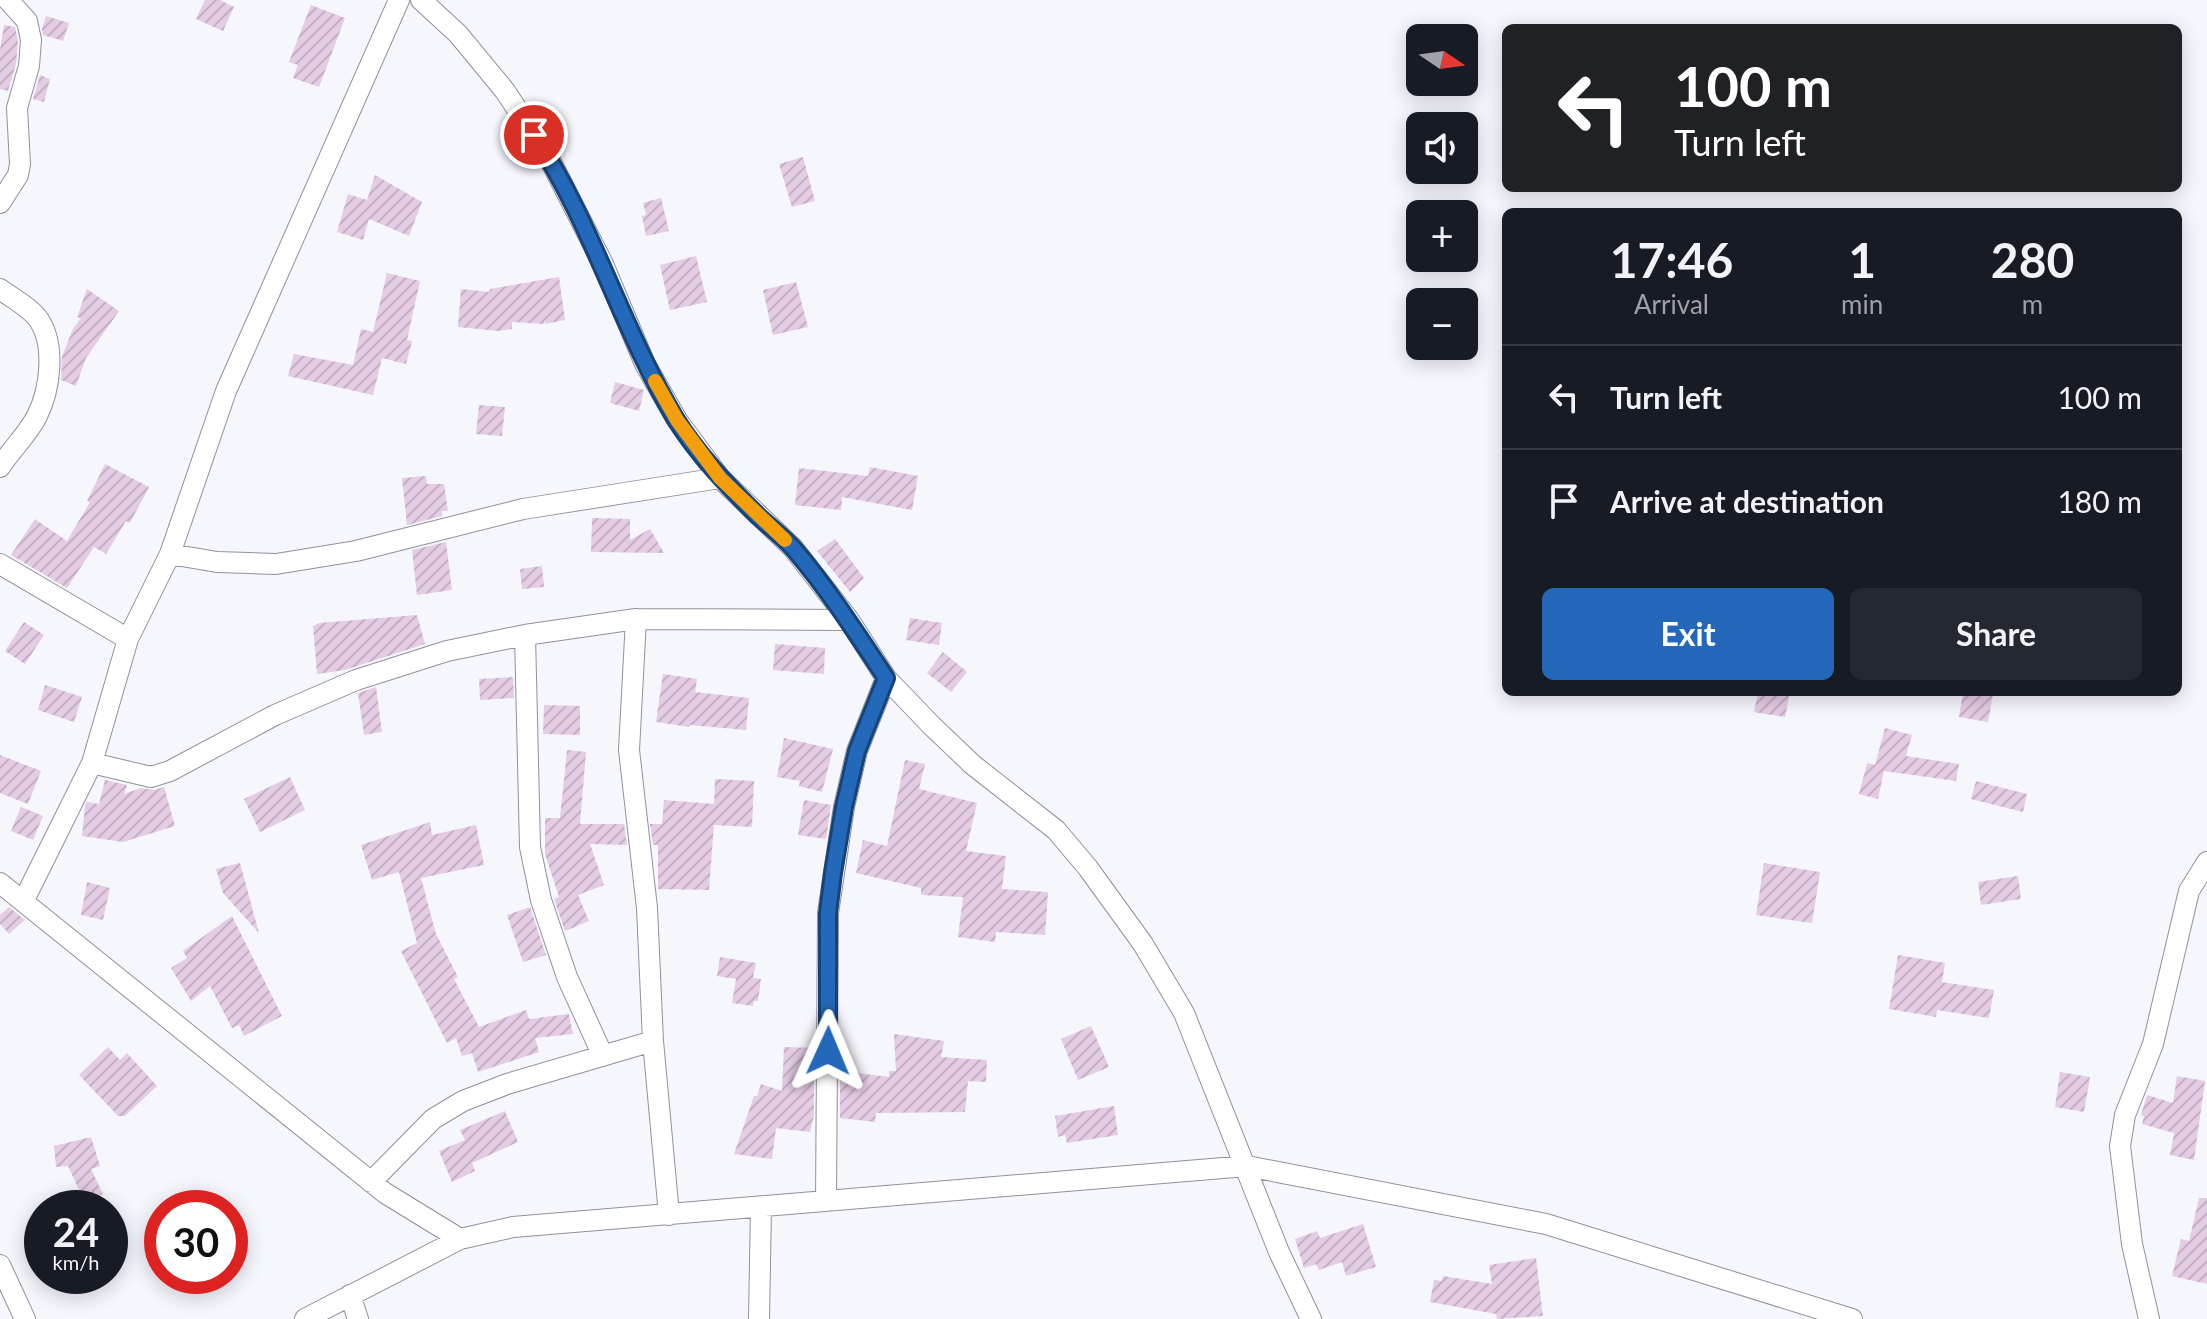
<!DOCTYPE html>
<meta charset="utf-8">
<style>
:root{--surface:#171b24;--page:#242831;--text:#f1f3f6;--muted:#9ea1a6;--line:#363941;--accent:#2468b9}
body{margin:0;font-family:Lato,sans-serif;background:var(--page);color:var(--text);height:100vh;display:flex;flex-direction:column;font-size:30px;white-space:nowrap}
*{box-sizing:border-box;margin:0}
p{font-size:26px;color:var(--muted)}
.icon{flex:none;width:44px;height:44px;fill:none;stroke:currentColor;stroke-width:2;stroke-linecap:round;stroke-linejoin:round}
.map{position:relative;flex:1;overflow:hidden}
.drawer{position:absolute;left:1502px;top:208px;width:680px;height:488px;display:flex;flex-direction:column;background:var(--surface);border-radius:12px;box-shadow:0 4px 20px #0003}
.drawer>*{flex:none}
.top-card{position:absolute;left:1502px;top:24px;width:680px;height:168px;border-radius:12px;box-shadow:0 4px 20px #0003;background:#202124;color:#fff;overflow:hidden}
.needle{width:52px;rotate:103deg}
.controls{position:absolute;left:1406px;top:24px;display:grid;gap:16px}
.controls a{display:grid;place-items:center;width:72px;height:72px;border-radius:12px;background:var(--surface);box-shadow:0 4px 20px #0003;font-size:40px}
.speed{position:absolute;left:24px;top:1190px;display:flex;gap:16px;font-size:40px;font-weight:700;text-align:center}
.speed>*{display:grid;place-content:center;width:104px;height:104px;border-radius:50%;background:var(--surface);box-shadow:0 4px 20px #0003;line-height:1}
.speed small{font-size:20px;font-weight:400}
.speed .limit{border:12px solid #d22;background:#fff;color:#111}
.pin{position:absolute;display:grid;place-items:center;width:68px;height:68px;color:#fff;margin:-34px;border:4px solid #fff;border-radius:50%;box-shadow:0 2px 8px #0007}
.me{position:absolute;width:88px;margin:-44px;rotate:1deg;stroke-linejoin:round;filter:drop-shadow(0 0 6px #0008)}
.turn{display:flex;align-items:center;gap:28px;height:168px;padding:0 40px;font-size:36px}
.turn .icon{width:104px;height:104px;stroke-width:2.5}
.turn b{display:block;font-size:56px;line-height:68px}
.eta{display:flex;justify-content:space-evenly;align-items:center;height:136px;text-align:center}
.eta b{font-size:48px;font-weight:700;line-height:56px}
.primary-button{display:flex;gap:16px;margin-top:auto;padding:16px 40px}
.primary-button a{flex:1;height:92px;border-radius:12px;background:var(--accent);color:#fff;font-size:32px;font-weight:700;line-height:92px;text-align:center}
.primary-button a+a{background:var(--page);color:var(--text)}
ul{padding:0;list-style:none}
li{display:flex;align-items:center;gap:24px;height:104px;padding:0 40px;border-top:2px solid var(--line)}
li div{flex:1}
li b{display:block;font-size:30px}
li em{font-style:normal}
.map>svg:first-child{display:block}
.building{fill:url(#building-hatch)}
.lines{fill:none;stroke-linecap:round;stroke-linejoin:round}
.minor-casing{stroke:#91909b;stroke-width:22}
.minor{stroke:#fff;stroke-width:20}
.route-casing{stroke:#174478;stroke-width:20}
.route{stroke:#2468b9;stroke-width:14}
.slow{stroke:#f59e0b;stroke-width:14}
</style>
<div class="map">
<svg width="2207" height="1319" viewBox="0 0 2207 1319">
<defs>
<pattern id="building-hatch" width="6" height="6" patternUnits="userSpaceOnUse" patternTransform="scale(2)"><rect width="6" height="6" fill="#e5cce5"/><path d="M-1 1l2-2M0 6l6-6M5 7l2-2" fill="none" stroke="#c4afc4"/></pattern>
</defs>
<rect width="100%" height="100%" fill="#f6f6fd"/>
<path class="building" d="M 205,0 L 220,0 L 234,7 L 223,31 L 196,19 Z
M 311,5 L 345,18 L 319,87 L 293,78 L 298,65 L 289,62 Z
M 46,16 L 69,23 L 63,41 L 43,35 L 42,29 Z
M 4,25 L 15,27 L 18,41 L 16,64 L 8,91 L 0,89 L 0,50 Z
M 40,75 L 50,79 L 44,102 L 33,99 Z
M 803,157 L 815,201 L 792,207 L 779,164 Z
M 375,175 L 422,202 L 409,236 L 369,219 L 363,240 L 337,232 L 348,194 L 367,200 Z
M 661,198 L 669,231 L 646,236 L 642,216 L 646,215 L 643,203 Z
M 696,256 L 707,302 L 670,310 L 660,265 Z
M 387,273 L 420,281 L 407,340 L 412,341 L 406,364 L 382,358 L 373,395 L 288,376 L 294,354 L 353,365 L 361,329 L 373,332 Z
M 559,277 L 565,320 L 545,324 L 544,319 L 544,324 L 512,322 L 512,329 L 498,331 L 458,327 L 461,289 L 489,292 L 490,289 Z
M 796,282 L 808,327 L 773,335 L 763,290 Z
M 87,289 L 119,311 L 86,358 L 76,386 L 61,380 L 62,356 L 73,329 L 81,318 L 77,317 Z
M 615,382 L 644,390 L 639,411 L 610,403 Z
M 479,405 L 505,407 L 502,436 L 476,434 Z
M 105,464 L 149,487 L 130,523 L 126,521 L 106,554 L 94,547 L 67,588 L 11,555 L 35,519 L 67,541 L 90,502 L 87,501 Z
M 870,467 L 918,476 L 912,510 L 842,497 L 841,510 L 795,505 L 799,468 L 868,476 Z
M 426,476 L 427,484 L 444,484 L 448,511 L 442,511 L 442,516 L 407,525 L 402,478 Z
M 592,518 L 630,519 L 630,540 L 650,529 L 664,553 L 591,552 Z
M 835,539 L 864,578 L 850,592 L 817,551 Z
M 446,542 L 452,590 L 417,595 L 412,550 Z
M 542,566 L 544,587 L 522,589 L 520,569 Z
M 417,615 L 425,644 L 345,670 L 317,674 L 313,626 L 319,623 Z
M 910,618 L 942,623 L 939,645 L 906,640 Z
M 24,622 L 44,635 L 25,664 L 5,651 Z
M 775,644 L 825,648 L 824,674 L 773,670 Z
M 943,652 L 967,672 L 951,692 L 927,673 Z
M 663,674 L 697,679 L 695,692 L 749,698 L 746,730 L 690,725 L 689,727 L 656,722 Z
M 513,677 L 514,698 L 480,700 L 479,679 Z
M 45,685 L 82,697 L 74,722 L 38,710 Z
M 376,687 L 382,732 L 364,735 L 358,693 Z
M 1758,692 L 1790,692 L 1785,717 L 1754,712 Z
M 1963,692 L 1993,695 L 1988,722 L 1959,717 Z
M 544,705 L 580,706 L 580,735 L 543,734 Z
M 1885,728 L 1912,735 L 1906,756 L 1959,764 L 1956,781 L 1884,771 L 1878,799 L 1859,794 L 1867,763 L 1875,765 Z
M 784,738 L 833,749 L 822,792 L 799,786 L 800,781 L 777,777 Z
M 567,750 L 586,752 L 580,824 L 624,824 L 627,845 L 590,844 L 604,885 L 578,895 L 589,921 L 565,931 L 554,899 L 559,897 L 545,854 L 545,818 L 560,818 Z
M 0,755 L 41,771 L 28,804 L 0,793 Z
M 905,760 L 925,764 L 919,789 L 977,803 L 966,851 L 1006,856 L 1002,889 L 1048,892 L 1045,935 L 996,932 L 995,942 L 958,937 L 963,897 L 921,895 L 921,888 L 856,873 L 863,840 L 887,846 Z
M 290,777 L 305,810 L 260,832 L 244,799 Z
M 715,779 L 754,781 L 752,827 L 714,825 L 709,890 L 658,889 L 658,845 L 653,845 L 650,824 L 662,824 L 664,800 L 714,804 Z
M 105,780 L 127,785 L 124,794 L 141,788 L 154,790 L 164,787 L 175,826 L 123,842 L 82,836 L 85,806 L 87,802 L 99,804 Z
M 1976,781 L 2027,794 L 2023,812 L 1971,799 Z
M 804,800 L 831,805 L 826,839 L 798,835 Z
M 21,807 L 43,816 L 33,840 L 11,831 Z
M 430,822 L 432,835 L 476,825 L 484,865 L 421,878 L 436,934 L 458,977 L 454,979 L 479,1027 L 526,1010 L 529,1019 L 569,1014 L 573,1034 L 535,1038 L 539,1052 L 478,1072 L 472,1053 L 462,1056 L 456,1038 L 447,1043 L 401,951 L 417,943 L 399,872 L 372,880 L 361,845 Z
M 240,863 L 259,933 L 223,893 L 216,869 Z
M 1764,863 L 1820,872 L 1812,923 L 1756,915 Z
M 2018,876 L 2021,899 L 1981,905 L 1978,882 Z
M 87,882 L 110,888 L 103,920 L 81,915 Z
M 9,907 L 25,920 L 9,934 L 0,924 L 0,915 Z
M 530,907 L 546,955 L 523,962 L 507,915 Z
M 232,916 L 282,1016 L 244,1036 L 239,1025 L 232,1028 L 210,986 L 191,1001 L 171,968 L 187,958 L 183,951 Z
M 1898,955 L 1945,963 L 1942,982 L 1994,990 L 1989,1018 L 1937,1010 L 1936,1017 L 1889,1009 Z
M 720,957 L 756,963 L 753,978 L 761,979 L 758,1001 L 754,1001 L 753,1006 L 732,1003 L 736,979 L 717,976 Z
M 1091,1026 L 1109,1067 L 1078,1080 L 1061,1039 Z
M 894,1034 L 944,1041 L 941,1057 L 987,1060 L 986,1082 L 968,1081 L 965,1112 L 876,1113 L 875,1122 L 840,1118 L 840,1071 L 889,1077 L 889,1071 L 896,1071 Z
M 108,1047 L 120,1060 L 127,1053 L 157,1086 L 125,1116 L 118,1116 L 79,1075 Z
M 784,1047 L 814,1048 L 814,1115 L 810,1132 L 776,1128 L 772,1159 L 734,1154 L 754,1096 L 757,1096 L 761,1084 L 782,1091 Z
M 2060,1072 L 2090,1077 L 2084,1112 L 2055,1107 Z
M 2177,1076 L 2205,1081 L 2194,1160 L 2170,1155 L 2174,1133 L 2142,1124 L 2144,1116 L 2141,1115 L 2147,1095 L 2173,1103 Z
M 1114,1106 L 1118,1135 L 1067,1143 L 1065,1135 L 1058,1137 L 1055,1116 Z
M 505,1111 L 518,1142 L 472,1163 L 475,1171 L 452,1182 L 439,1151 L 465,1140 L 460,1130 Z
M 91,1137 L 100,1166 L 91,1169 L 103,1194 L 85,1203 L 68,1166 L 56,1167 L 54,1146 Z
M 2199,1198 L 2207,1198 L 2207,1284 L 2172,1276 L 2181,1239 L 2189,1241 Z
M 1363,1224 L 1376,1267 L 1346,1276 L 1342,1262 L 1319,1270 L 1316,1264 L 1304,1268 L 1295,1239 L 1317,1231 L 1320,1238 Z
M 1536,1258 L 1543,1316 L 1497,1319 L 1496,1314 L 1430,1302 L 1434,1280 L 1442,1281 L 1443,1276 L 1492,1284 L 1489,1265 Z"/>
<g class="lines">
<defs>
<path id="minor" d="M 421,0 L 458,34 L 505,91 L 548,156 L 603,264 L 645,364 L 677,420 L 720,478 L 793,548 L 849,620 L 886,678 L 932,726 L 973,765 L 1056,830 L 1088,868 L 1143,944 L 1184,1013 L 1279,1252 L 1311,1319
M 0,203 L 18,175 L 20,164 L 17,108 L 29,66 L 31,40 L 27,21 L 8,0
M 0,289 C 12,298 31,308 39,320 C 56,346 50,390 37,416 C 28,434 11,450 0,467
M 170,554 L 217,562 L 276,564 L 356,551 L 523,509 L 720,478
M 0,564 L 128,639
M 636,619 L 629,750 L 647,908 L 653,1041 L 669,1215
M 525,635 L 530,847 L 541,900 L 567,977 L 603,1056
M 92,763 L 151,777 L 170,771 L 275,715 L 356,680 L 447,651 L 525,635 L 636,619 L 849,620
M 0,883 L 385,1193 L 460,1239
M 24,900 L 92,763 L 128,639 L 170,554 L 226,391 L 399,0
M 371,1182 L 433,1119 L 463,1101 L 507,1084 L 653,1041
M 826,1201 L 828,913 L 844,807 L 857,751 L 886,678
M 0,1265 L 25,1319
M 350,1295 L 358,1319
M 305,1319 L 460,1239 L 513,1227 L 1247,1166 L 1546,1224 L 1852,1319
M 759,1319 L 761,1207
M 2149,1319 L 2132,1244 L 2120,1146 L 2125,1115 L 2153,1044 L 2189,891 L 2207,862"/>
</defs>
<use href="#minor" class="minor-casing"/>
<use href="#minor" class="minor"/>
</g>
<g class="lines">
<defs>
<path id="route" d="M 534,135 C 592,223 621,327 675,418 C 697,454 728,486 758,516 C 770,527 783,537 794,549 C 828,589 857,634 886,678 L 857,751 L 844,807 L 833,873 L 828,913 L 828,1051"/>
</defs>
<use href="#route" class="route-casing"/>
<use href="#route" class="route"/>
<path class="slow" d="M 655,381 L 677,420 L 720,478 L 785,540"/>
</g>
</svg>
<div class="controls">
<a><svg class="needle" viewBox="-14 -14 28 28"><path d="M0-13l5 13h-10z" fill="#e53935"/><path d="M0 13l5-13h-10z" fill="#9ea1a6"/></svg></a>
<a><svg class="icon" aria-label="sound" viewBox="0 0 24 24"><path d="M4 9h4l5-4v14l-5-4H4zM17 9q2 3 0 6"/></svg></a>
<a>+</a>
<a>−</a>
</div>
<div class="speed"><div>24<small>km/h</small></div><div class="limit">30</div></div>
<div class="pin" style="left:534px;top:135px;background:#d93025"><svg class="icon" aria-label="arrive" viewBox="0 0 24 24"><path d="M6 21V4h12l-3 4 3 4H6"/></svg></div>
<svg class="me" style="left:828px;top:1051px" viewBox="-20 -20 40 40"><path d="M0-17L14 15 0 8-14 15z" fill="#2468b9" stroke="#fff" stroke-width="4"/></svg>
<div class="top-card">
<div class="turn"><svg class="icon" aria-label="left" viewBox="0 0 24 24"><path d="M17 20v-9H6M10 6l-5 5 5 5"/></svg><div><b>100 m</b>Turn left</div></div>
</div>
<section class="drawer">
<div class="eta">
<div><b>17:46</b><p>Arrival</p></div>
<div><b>1</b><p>min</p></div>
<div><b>280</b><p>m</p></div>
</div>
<ul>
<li><svg class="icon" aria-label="left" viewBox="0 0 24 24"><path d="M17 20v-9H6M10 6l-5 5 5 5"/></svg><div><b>Turn left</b></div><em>100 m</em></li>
<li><svg class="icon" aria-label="arrive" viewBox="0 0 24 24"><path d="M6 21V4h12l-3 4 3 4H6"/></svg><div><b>Arrive at destination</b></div><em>180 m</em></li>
</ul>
<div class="primary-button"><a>Exit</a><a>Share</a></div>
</section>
</div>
